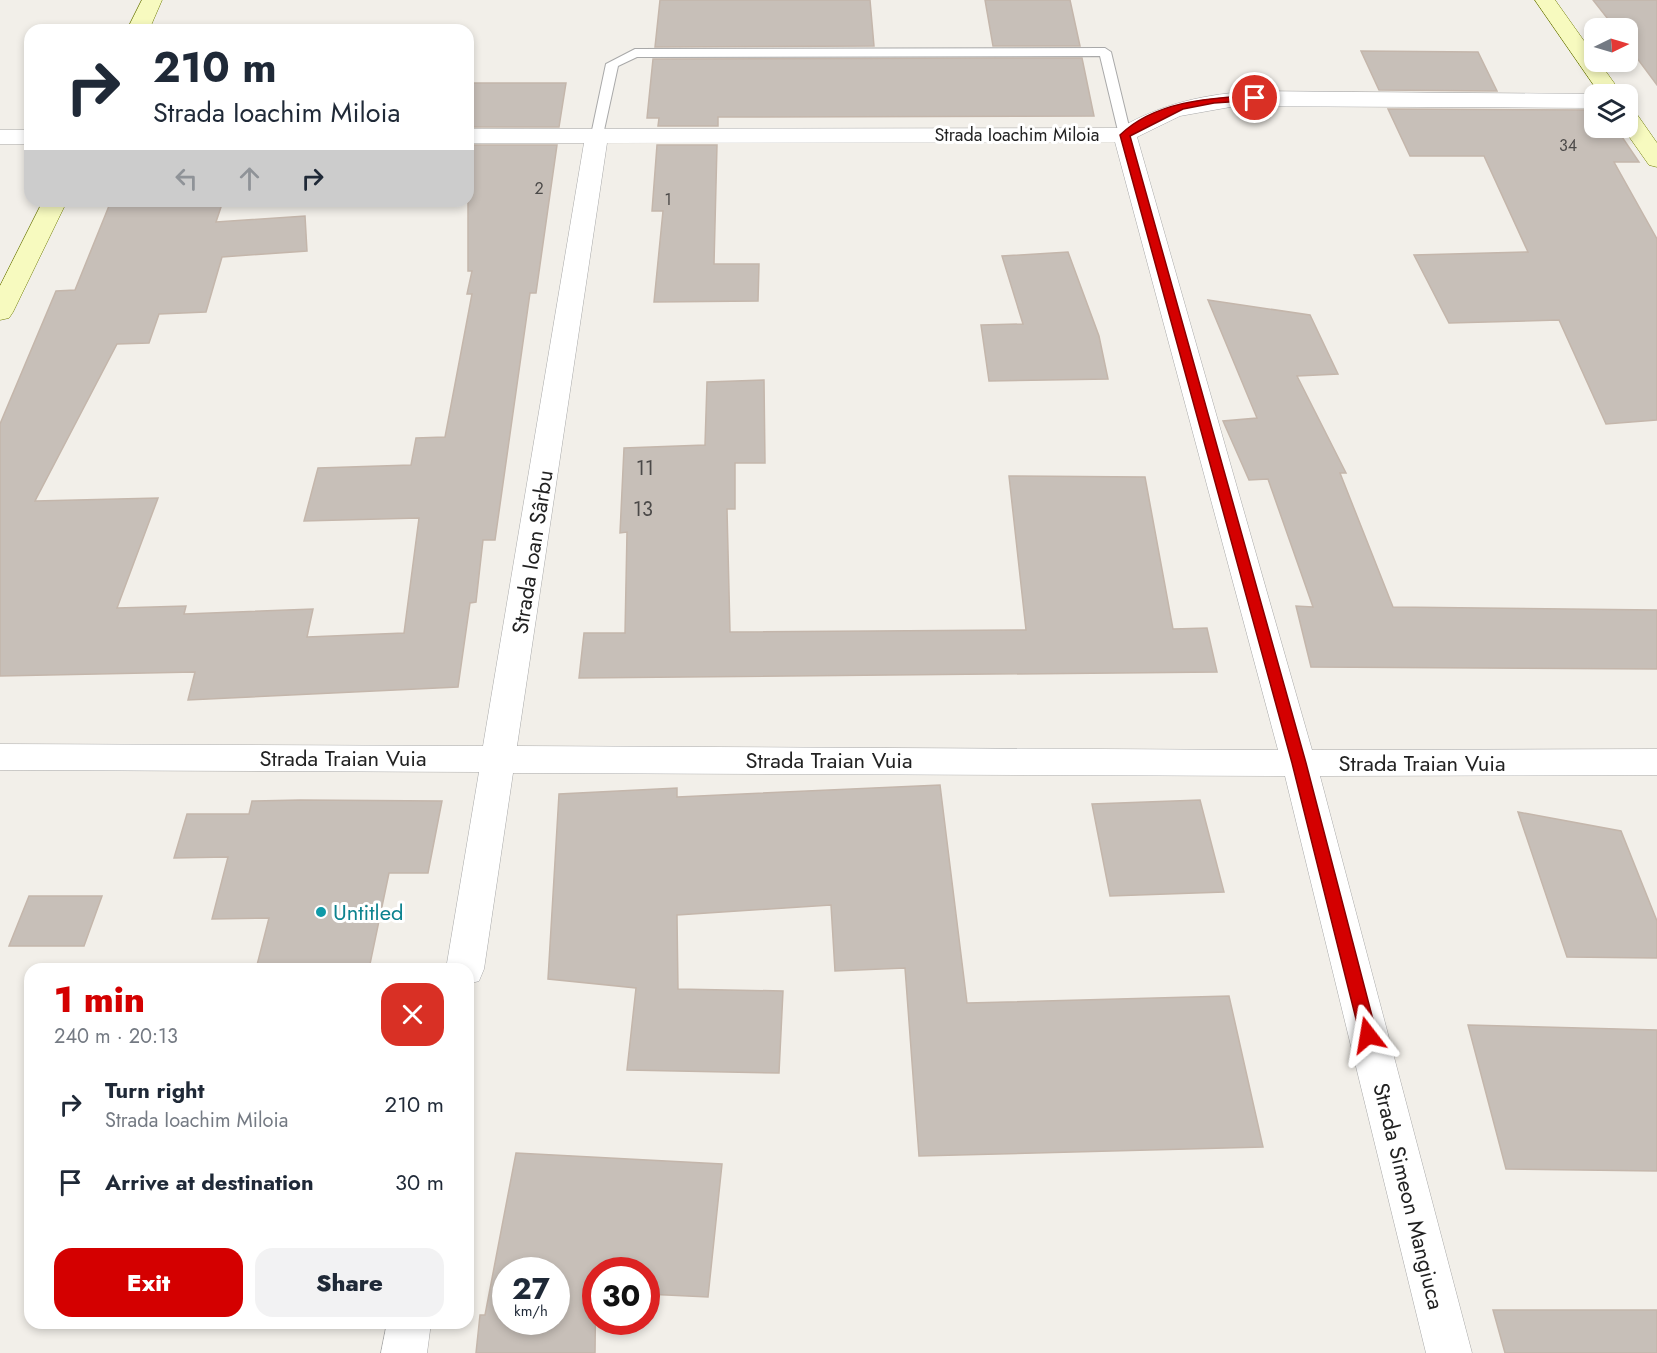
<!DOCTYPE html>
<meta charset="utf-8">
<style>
:root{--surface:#fff;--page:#f2f2f3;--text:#1f2937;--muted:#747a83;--accent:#d40000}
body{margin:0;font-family:Jost,sans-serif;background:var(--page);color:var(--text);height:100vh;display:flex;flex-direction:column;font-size:22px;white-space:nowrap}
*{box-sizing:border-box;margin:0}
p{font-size:20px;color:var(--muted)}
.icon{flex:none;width:33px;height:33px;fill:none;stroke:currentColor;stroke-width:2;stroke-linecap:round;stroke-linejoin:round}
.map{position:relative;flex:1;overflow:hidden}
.panel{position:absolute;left:24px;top:963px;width:450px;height:366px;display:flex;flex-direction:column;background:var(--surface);border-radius:18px;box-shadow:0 3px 9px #0003}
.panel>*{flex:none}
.top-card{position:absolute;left:24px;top:24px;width:450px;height:183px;border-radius:18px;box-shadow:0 3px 9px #0003;background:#fff;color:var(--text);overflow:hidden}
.needle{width:39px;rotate:85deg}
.fabs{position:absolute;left:1584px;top:18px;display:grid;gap:12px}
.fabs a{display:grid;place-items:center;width:54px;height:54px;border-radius:12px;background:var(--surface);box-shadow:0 3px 9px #0003;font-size:30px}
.speed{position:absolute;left:492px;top:1257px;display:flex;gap:12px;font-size:30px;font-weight:700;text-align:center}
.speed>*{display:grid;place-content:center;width:78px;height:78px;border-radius:50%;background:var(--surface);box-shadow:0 3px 9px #0003;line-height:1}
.speed small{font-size:15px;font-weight:400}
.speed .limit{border:9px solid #d22;background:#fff;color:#111}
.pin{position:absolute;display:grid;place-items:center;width:51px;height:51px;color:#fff;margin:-26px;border:3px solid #fff;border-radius:50%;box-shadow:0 2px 6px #0007}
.me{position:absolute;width:66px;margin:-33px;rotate:346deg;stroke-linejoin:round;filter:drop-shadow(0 0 4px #0008)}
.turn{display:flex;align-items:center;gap:21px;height:126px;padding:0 30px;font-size:27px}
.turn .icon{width:78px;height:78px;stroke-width:2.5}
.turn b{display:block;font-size:42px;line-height:51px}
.lanes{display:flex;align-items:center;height:57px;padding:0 30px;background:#0003;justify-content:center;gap:30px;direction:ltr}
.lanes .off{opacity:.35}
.round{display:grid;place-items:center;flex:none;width:63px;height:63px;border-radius:18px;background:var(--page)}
.overview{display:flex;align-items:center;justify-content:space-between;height:102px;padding:0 30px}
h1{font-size:36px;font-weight:800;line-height:45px;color:var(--accent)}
.action{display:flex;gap:12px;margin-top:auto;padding:12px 30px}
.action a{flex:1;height:69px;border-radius:18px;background:var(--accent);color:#fff;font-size:24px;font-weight:800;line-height:69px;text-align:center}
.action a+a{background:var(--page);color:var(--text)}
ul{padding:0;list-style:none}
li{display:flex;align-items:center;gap:18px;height:78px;padding:0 30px}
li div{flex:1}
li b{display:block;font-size:22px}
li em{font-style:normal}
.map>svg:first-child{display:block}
.building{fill:#c7bfb8;stroke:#c4b6ab;stroke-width:1.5;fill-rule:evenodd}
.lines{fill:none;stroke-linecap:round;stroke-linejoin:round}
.lane-casing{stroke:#a9a9a9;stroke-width:2}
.street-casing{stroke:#a9a9a9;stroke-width:1}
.secondary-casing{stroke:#707d05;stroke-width:1}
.lane{fill:#fff;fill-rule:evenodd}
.street{fill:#fff;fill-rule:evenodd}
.secondary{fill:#f7fabf;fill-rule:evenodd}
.route{fill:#d40000;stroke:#8a0000;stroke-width:1.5}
.culture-dot{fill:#0f9aa8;stroke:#fff;stroke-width:2}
.labels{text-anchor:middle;stroke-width:6;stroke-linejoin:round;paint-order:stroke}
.far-number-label{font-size:16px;fill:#4b4948}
.far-street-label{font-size:18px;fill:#222;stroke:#fff}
.number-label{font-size:20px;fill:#4b4948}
.street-label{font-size:22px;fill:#222;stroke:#fff}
.culture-label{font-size:22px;fill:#0d838f;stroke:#fff;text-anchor:start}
</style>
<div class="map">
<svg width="1657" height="1353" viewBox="0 0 1657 1353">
<rect width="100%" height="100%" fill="#f2efe9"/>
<path class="building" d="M 660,0 L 870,0 L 874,46 L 655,47 Z
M 985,0 L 1070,0 L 1080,46 L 993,46 Z
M 1593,0 L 1657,0 L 1657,85 L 1628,46 L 1628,28 L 1615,28 Z
M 1361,51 L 1478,52 L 1497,91 L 1379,90 Z
M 995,58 L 1082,58 L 1094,116 L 718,117 L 718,126 L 658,126 L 659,118 L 647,118 L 653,59 Z
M 468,83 L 566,83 L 559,127 L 468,127 Z
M 1388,109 L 1594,110 L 1594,128 L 1616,128 L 1639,162 L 1614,162 L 1657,239 L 1657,420 L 1606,424 L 1559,320 L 1449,323 L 1414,255 L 1528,252 L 1484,156 L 1410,156 Z
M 468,145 L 557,145 L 536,293 L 530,293 L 495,540 L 483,540 L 476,602 L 470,603 L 458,687 L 188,700 L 195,672 L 0,676 L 0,424 L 56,291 L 75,290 L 111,201 L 223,201 L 216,222 L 305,216 L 307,251 L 222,257 L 206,312 L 159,314 L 149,343 L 117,344 L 35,501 L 158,498 L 117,608 L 186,606 L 184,614 L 313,609 L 307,637 L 404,633 L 419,518 L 304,521 L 318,468 L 411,465 L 416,438 L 445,437 L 472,294 L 467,294 L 472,271 L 468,271 Z
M 657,145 L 717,145 L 714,264 L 759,264 L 758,301 L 654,302 L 663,211 L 652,211 Z
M 1068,252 L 1099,336 L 1108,379 L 989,381 L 981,325 L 1023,324 L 1002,256 Z
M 1208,300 L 1310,315 L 1338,374 L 1297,376 L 1346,473 L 1340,473 L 1393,607 L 1657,610 L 1657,669 L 1311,667 L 1296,606 L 1313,607 L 1268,479 L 1249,480 L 1223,421 L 1257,418 Z
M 764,380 L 765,463 L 735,463 L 735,509 L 727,509 L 730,632 L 1026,630 L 1009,476 L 1145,477 L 1173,629 L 1207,628 L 1217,672 L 579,678 L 584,633 L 625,633 L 627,532 L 620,533 L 624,448 L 705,445 L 707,382 Z
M 940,785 L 967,1003 L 1229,996 L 1263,1147 L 919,1156 L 905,968 L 835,971 L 831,905 L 677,915 L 678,989 L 783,991 L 779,1073 L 627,1070 L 636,988 L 548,979 L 559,794 L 677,788 L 677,797 Z
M 300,800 L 442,801 L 428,873 L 389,873 L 370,964 L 317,964 L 316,969 L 256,969 L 269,918 L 212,919 L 228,857 L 174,858 L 187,814 L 249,814 L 252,801 Z
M 1200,800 L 1224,892 L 1110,896 L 1092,804 Z
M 1518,812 L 1621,831 L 1657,921 L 1657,958 L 1567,957 Z
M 29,896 L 102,896 L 84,946 L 9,946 Z
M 1468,1025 L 1657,1030 L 1657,1171 L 1506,1169 Z
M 516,1153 L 722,1164 L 708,1297 L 646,1294 L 646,1270 L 596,1270 L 595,1353 L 476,1353 L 480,1315 L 485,1315 ZM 506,1270 L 556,1270 L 556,1322 L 506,1322 Z
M 1493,1310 L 1657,1310 L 1657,1353 L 1505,1353 Z"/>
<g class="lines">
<defs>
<path id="lane" d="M 1105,48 L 1111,52 L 1131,135 L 1125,139 L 1119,135 L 1100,56 L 637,57 L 618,66 L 603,135 L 597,139 L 591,135 L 606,64 L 635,49 Z"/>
<path id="street" d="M 1255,91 L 1595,94 L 1594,108 L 1236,106 L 1180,116 L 1137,137 L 1312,750 L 1657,749 L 1657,775 L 1320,776 L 1472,1353 L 1426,1353 L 1285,776 L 513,773 L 484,969 L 479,981 L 468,984 L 468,969 L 446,969 L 479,772 L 0,770 L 0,744 L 483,746 L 584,143 L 468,143 L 468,129 L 1120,128 C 1163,103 1206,94 1255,91 ZM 1115,142 L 1278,750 L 517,746 L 607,143 Z
M 0,130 L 30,130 L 30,144 L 0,144 Z
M 387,1323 L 431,1323 L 427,1353 L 381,1353 Z"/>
<path id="secondary" d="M 142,0 L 162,0 L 149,30 L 127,30 Z
M 1535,0 L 1555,0 L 1594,55 L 1594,62 L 1599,62 L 1622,94 L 1600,94 Z
M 1628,111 L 1636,113 L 1657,143 L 1657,167 L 1649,165 L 1623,128 L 1628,128 Z
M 43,201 L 67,201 L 13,312 L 9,318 L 0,320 L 0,286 Z"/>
</defs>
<use href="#lane" class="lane-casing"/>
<use href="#street" class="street-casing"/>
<use href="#secondary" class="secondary-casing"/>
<use href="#lane" class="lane"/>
<use href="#street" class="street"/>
<use href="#secondary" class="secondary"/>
</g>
<path class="route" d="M 1255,95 L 1258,96 L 1258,100 L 1214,103 L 1183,109 L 1130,136 L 1306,763 L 1377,1035 L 1374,1040 L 1368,1042 L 1363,1040 L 1360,1035 L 1292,763 L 1120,135 C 1155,101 1209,98 1255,95 Z"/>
<circle class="culture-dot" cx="321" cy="912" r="6"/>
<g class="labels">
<g class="far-number-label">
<text x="1568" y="151">34</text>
<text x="539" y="194">2</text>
<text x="668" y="205">1</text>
</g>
<g class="far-street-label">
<text x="1017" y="141">Strada Ioachim Miloia</text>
</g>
<g class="number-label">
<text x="645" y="475">11</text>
<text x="643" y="516">13</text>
</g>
<g class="street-label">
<text transform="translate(532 552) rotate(-81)" y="8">Strada Ioan Sârbu</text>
<text x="343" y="766">Strada Traian Vuia</text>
<text x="829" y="768">Strada Traian Vuia</text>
<text x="1422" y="771">Strada Traian Vuia</text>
<text transform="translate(1409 1196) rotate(76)" y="8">Strada Simeon Mangiuca</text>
</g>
<g class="culture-label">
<text x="333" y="920">Untitled</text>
</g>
</g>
</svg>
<div class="fabs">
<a><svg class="needle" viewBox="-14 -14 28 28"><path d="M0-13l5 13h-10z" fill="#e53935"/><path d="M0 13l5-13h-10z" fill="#747a83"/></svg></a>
<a><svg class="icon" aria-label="layers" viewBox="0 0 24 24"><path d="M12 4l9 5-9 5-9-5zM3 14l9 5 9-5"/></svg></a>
</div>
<div class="speed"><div>27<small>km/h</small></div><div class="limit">30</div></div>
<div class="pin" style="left:1255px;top:98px;background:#d93025"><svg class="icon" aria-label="arrive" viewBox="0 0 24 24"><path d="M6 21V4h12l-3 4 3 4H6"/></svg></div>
<svg class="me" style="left:1368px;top:1035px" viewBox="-20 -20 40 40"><path d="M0-17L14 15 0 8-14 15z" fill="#d40000" stroke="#fff" stroke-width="4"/></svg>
<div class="top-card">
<div class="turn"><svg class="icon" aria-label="right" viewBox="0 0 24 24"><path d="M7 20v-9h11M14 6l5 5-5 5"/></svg><div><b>210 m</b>Strada Ioachim Miloia</div></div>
<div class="lanes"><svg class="icon off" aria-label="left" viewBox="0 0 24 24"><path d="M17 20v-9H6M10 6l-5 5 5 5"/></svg><svg class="icon off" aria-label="ahead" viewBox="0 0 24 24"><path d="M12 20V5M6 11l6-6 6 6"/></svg><svg class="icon" aria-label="right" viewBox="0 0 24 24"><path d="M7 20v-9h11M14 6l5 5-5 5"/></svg></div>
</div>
<section class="panel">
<div class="overview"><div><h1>1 min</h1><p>240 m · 20:13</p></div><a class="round" style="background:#d93025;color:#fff"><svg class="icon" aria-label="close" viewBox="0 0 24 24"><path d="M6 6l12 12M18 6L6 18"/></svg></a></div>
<ul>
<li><svg class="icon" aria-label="right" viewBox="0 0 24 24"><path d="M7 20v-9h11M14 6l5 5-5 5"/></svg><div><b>Turn right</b><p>Strada Ioachim Miloia</p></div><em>210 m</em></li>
<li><svg class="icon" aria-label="arrive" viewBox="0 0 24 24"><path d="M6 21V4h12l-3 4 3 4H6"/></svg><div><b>Arrive at destination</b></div><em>30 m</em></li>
</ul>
<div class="action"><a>Exit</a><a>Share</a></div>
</section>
</div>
